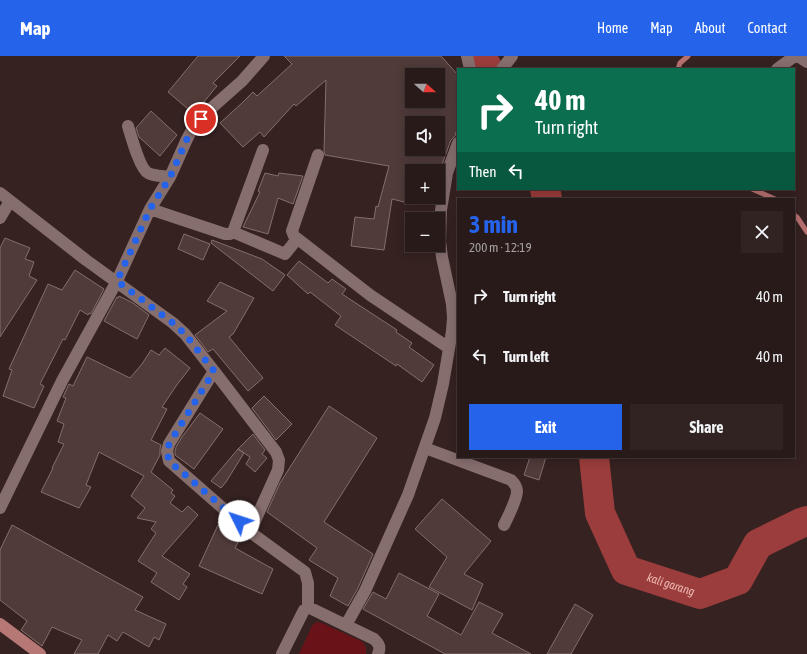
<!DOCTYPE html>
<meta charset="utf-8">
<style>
:root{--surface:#281a19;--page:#302322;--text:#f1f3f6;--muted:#a5a1a2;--line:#443838;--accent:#2563eb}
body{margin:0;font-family:"Asap Condensed",sans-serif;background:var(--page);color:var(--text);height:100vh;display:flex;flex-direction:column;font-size:15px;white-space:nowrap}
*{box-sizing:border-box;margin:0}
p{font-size:13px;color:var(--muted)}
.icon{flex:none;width:22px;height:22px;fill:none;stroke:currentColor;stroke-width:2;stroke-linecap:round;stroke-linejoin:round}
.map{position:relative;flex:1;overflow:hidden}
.sheet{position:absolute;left:457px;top:142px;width:338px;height:260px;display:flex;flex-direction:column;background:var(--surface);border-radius:0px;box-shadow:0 2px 10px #0003,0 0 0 1px var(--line)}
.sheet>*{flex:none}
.top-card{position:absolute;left:457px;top:12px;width:338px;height:122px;border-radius:0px;box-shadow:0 2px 10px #0003,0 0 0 1px var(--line);background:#0b6e4f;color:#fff;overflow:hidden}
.needle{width:26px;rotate:111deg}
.buttons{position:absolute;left:405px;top:12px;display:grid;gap:8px}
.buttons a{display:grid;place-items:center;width:40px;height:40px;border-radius:0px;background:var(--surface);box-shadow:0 2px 10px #0003,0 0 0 1px var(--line);font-size:20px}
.pin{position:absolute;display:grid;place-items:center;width:34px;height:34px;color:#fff;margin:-17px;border:2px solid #fff;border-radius:50%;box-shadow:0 1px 4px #0007}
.me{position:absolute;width:44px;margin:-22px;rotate:311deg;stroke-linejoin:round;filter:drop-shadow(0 0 3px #0008)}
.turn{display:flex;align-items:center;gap:14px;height:84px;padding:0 12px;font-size:18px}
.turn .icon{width:52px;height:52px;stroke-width:2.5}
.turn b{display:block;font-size:28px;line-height:34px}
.then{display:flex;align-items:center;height:38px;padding:0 12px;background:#0003;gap:8px;font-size:15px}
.round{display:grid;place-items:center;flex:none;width:42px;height:42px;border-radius:0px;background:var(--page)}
.headline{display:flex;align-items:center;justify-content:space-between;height:68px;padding:0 12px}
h1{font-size:24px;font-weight:700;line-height:30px;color:var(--accent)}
.action{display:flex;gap:8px;margin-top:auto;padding:8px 12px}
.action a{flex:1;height:46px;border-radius:0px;background:var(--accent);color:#fff;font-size:16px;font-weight:700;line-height:46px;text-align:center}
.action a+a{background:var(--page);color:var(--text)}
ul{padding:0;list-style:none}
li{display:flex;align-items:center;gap:12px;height:60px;padding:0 12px}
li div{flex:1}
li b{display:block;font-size:15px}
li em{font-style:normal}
header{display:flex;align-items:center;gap:24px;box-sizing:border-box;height:56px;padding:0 20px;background:var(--accent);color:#fff}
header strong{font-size:19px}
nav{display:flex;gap:22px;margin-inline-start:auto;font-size:14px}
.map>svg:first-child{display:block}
.green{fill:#691319}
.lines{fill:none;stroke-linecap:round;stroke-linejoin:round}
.stream{stroke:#b6706f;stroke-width:5}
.river{stroke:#9b3d3c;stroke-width:30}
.building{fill:#503b39;stroke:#856e6c;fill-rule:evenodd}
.minor{stroke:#866e6d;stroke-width:12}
.major{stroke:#b67875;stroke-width:12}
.route{stroke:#2563eb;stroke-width:7;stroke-dasharray:0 12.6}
.labels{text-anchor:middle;stroke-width:3;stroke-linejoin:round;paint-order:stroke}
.water-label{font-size:12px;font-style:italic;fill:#eeb8b4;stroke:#170e0d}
</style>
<header>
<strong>Map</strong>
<nav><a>Home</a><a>Map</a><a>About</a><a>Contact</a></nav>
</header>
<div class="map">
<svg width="807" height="598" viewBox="0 0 807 598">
<rect width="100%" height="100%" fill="#352221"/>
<path class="green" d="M 316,566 L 322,567 L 363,586 L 366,592 L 366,598 L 299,598 L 312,570 Z"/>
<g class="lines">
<path class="stream" d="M 678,13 L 680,7 L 688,0
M 752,133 L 775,143
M 794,159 L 797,161 L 807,176"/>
<g class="river">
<path d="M 481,0 L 488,13"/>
<path d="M 545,133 L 547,143"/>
<path id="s1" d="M 594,401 L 600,457 L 626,514 L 700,538 L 738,524 L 758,488 L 801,467 L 807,465"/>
</g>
</g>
<path class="building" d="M 198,0 L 240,0 L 213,27 L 217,30 L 194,58 L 168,36 Z
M 284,0 L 441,0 L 458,19 L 458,69 L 455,80 L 451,84 L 440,114 L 438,126 L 438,115 L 412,115 L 412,148 L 392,143 L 384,194 L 351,190 L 355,161 L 374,163 L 376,150 L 378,151 L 389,110 L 325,99 L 324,95 L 326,24 L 296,50 L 294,48 L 264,81 L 260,76 L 243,91 L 220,67 L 242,47 L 253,36 L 257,40 L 292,8 ZM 412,19 L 438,19 L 438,45 L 412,45 ZM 412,67 L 438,67 L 438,93 L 412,93 Z
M 151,55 L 177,79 L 160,100 L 139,81 L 136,72 Z
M 265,117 L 278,120 L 279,117 L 303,120 L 293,148 L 278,142 L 268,178 L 243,171 L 260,136 L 258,135 Z
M 184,178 L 210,188 L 203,204 L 178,193 Z
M 5,182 L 30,192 L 25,203 L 34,206 L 29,220 L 37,224 L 0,281 L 0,192 Z
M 212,184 L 262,203 L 285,219 L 273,235 L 211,187 Z
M 299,205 L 328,227 L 332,223 L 346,233 L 342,238 L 397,274 L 396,276 L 412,287 L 409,291 L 434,309 L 422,326 L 397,308 L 396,310 L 335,269 L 341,260 L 310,236 L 308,238 L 287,219 Z
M 75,214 L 104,233 L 91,258 L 89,257 L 88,259 L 80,254 L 65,284 L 63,283 L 40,328 L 44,330 L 34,352 L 3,340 L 12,314 L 9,313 L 48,228 L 62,234 Z
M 220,226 L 254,242 L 233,278 L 229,281 L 263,322 L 248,335 L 213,293 L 208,296 L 195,279 L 227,255 L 207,245 Z
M 119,240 L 133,247 L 149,259 L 137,283 L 104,265 L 117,241 L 118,242 Z
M 165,292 L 190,312 L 176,330 L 162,351 L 167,353 L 151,384 L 161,389 L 160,393 L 160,399 L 151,416 L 173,434 L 171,437 L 175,440 L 170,447 L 182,456 L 188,450 L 198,459 L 162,500 L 190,518 L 183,528 L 187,531 L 179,544 L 151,526 L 157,517 L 138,505 L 156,477 L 151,473 L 156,466 L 137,462 L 145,452 L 131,440 L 144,420 L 99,396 L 86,429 L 91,431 L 79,452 L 41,436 L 53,412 L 52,412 L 64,388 L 58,386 L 64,368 L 57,365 L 66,342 L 63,341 L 69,328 L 73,330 L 87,301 L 130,322 L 142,308 L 151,294 L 159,299 Z
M 264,340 L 292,368 L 276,384 L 252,352 Z
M 329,350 L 377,382 L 324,466 L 373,498 L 358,532 L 348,550 L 330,540 L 338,522 L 309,504 L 317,492 L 267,456 L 280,427 Z
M 200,357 L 223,373 L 194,413 L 175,399 L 175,395 L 176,391 L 182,381 Z
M 253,378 L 265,394 L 262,398 L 267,402 L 255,416 L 246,408 L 250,401 L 238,393 Z
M 238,393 L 244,397 L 226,426 L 221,432 L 211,425 Z
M 530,401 L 546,401 L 539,424 L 524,419 Z
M 442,443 L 491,485 L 464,518 L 483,528 L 472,554 L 429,531 L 447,501 L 415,473 Z
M 12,469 L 143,541 L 135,554 L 166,568 L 159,584 L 154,581 L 149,591 L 123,576 L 117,585 L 108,579 L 98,598 L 74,598 L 82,584 L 52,571 L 42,590 L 21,574 L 27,565 L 0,544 L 0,494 Z
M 218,469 L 240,483 L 235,492 L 273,513 L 262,538 L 199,510 Z
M 399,517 L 439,538 L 427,560 L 461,579 L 479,546 L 503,558 L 492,577 L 531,598 L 445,598 L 363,553 L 373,536 L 386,543 Z
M 575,548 L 593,559 L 571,598 L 547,598 Z"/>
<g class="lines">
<path class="minor" d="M 467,0 L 470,13
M 798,0 L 807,6
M 502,13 L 512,0
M 777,13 L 795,0
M 128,70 C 131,80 140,113 148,117 C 153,120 163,120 170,121
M 318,99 L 292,175 L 294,180 L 370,239 L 449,292
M 0,137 L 86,204 L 173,267 L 185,278 L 214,315 L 169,388 L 167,395 L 169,405 L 250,476 L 305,516 L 308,527 L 308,551
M 150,153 L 225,178 L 230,178 L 233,176 L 263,94
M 0,162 L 10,145
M 233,176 L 285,198 L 297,183
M 214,315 L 276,396 L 279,404 L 278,414 L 250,476
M 425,392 L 511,424 C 514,427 517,430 517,435 C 517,443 508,461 504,469
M 0,452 L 62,325 L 117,225 L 150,153 L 170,121 L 187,83 L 194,70 L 207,56 L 242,25 L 264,0
M 346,569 L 365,535 L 408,439 L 435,362 L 443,328 L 452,275 L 453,262 L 452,248 L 442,201 L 440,185 L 441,154 L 447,117 L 458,87
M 282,598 L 304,554 L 308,551 L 374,583 C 379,588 381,591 378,598"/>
<path class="major" d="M 0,568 L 40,598"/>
</g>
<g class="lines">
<path class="route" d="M 201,63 L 194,70 L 187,83 L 170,121 L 150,153 L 117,225 L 173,267 L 185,278 L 214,315 L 169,388 L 167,395 L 169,405 L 239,465"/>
</g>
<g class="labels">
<g class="water-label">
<text dy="4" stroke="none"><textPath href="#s1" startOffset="166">kali garang</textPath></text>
</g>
</g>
</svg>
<div class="buttons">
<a><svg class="needle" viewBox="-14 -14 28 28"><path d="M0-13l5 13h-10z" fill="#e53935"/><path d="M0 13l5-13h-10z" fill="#a5a1a2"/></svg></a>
<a><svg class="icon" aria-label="sound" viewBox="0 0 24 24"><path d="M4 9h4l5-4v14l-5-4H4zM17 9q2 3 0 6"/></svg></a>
<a>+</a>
<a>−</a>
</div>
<div class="pin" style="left:201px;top:63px;background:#d93025"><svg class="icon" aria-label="arrive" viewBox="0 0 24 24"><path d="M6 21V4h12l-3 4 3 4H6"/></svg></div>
<svg class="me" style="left:239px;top:465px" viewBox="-20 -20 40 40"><circle r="19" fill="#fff"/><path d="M0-13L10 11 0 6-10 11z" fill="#2563eb"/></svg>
<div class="top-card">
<div class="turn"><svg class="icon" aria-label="right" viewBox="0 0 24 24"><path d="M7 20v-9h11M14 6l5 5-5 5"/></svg><div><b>40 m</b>Turn right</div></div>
<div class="then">Then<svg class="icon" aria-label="left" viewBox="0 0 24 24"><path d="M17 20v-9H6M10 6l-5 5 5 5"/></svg></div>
</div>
<section class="sheet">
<div class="headline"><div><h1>3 min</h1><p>200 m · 12:19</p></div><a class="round"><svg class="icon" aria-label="close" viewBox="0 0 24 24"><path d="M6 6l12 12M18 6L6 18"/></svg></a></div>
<ul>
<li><svg class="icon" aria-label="right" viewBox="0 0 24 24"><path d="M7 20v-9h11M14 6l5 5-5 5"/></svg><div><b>Turn right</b></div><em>40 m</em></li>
<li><svg class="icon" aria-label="left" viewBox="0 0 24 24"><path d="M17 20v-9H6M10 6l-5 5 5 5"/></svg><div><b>Turn left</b></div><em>40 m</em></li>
</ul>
<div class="action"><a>Exit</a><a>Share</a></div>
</section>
</div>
